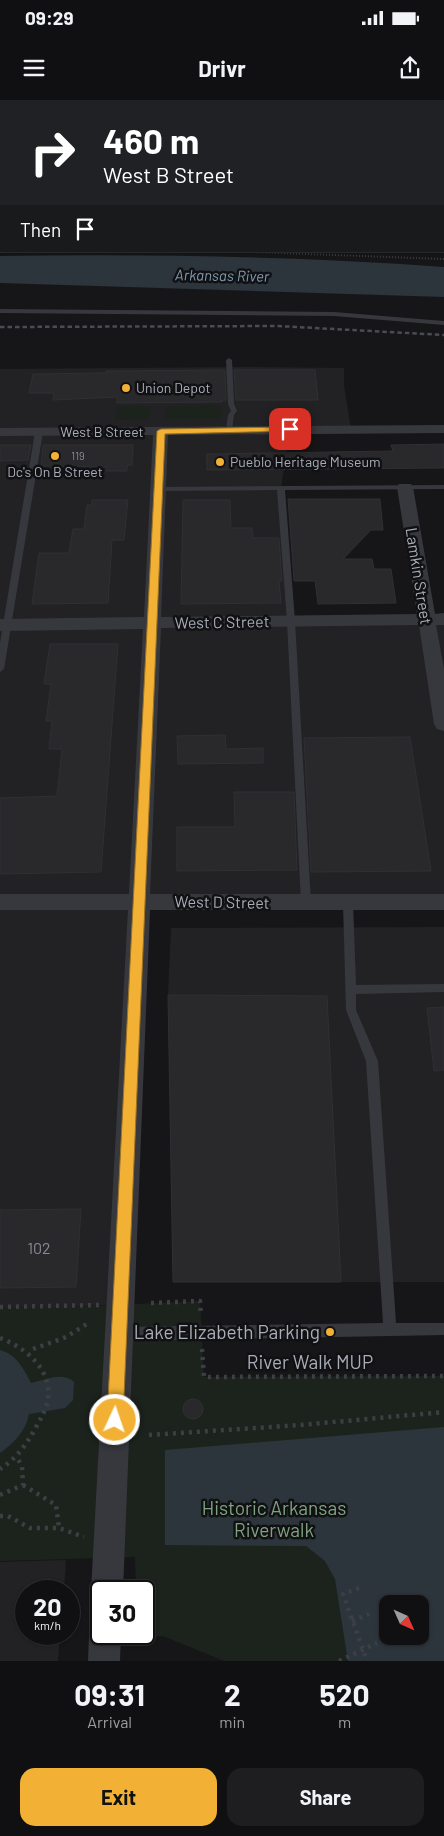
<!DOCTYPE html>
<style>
:root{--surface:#101012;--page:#1e1e20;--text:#f1f3f6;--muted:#9c9d9f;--line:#303032;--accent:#f2b134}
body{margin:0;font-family:Barlow,sans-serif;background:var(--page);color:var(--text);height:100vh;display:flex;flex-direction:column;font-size:19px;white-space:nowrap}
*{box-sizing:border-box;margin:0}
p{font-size:16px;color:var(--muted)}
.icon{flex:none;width:28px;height:28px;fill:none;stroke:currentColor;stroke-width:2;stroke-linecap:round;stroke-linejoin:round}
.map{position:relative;height:1561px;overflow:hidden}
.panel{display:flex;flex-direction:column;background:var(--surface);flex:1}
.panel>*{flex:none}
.guide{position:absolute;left:0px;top:0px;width:445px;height:152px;box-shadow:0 1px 4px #0004,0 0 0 1px var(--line);background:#202124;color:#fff;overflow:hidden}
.needle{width:32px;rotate:135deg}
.fabs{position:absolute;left:379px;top:1495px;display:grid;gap:10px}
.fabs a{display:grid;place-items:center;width:50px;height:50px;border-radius:10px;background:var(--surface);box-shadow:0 1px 4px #0004,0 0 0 1px var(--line);font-size:25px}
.speed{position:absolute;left:15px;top:1480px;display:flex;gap:10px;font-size:25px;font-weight:700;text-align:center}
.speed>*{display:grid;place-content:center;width:65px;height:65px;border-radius:50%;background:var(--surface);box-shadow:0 1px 4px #0004,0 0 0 1px var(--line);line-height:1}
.speed small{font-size:12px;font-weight:400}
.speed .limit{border:2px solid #111;border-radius:8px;background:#fff;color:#111}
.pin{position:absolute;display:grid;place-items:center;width:42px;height:42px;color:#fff;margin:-21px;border-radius:10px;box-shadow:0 2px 8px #0006}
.me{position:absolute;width:55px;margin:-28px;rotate:3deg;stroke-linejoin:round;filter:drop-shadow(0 0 4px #0008)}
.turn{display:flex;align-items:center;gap:18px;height:105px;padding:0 20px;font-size:22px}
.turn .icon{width:65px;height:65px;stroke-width:2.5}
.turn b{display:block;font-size:35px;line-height:42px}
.then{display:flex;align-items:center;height:48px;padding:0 20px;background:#0003;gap:10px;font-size:19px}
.eta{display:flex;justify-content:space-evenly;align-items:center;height:85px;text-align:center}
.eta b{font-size:30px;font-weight:700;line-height:35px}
.button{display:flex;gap:10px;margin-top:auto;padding:10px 20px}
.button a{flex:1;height:58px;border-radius:15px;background:var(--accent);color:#111;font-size:20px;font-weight:700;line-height:58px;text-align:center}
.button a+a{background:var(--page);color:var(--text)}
.status{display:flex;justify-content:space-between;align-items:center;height:35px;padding:0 25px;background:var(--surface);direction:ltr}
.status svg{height:14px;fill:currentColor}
header{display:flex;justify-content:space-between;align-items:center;height:65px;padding:0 20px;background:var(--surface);font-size:22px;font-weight:700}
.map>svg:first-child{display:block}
.built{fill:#222225}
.green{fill:#1c231d;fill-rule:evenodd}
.water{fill:#2c353c;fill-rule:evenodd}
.building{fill:#29292c;stroke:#303034}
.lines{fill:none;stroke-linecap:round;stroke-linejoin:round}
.path-far1{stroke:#3d3f44;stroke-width:2;stroke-dasharray:1 2;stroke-linecap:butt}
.path{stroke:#3d3f44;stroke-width:4.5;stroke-dasharray:3 5;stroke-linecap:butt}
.lane{fill:#37383d;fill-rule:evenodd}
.street{fill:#37383d;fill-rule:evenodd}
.secondary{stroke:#45474d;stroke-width:28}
.rail{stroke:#4a4c52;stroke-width:2.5;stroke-dasharray:4.5 3;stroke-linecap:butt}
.route{fill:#f2b134;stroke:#9d7322}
.poi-dot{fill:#f2b134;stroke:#111113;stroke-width:2}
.labels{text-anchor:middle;stroke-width:5;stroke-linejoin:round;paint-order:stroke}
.far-number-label{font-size:11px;fill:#888b94}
.far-poi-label{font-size:14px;fill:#a8adb8;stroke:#111113;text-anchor:start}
.far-street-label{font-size:14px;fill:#a8adb8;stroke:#111113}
.far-water-label{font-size:15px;font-style:italic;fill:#7f9bb3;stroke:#111113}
.street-label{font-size:16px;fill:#a8adb8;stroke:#111113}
.near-number-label{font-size:16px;fill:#888b94}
.near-poi-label{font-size:19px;fill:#a8adb8;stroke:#111113;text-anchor:end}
.near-street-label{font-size:19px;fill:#a8adb8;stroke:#111113}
.near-park-label{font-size:19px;fill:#7fa381;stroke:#111113}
</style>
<div class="status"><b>09:29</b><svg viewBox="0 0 49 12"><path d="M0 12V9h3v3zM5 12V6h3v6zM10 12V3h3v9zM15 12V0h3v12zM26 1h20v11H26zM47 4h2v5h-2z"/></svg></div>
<header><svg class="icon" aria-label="menu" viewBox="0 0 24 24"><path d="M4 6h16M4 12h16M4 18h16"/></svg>Drivr<svg class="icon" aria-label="share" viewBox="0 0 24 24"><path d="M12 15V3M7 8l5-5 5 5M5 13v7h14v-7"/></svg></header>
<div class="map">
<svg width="444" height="1561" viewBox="0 0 444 1561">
<rect width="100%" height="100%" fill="#161618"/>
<path class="built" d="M 244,267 L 344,268 L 344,285 L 351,329 L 290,330 L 281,388 L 291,521 L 444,519 L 444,802 L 139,802 L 121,1204 L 71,1207 L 0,1207 L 0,269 Z
M 444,827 L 444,1182 L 173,1182 L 168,895 L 171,828 Z
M 66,1460 L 64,1491 L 26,1491 L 26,1534 L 60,1534 L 58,1561 L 0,1561 L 0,1462 Z"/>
<path class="green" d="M 216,305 L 222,308 L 222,319 L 170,319 L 165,317 L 165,309 L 170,306 Z
M 119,306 L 148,306 L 150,308 L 150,317 L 146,319 L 115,320 L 116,309 Z
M 200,1201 L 204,1277 L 444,1276 L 444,1561 L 224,1561 L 163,1536 L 147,1537 L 144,1533 L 144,1491 L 136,1491 L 135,1457 L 0,1461 L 0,1207 L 71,1207 ZM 388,1504 L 420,1504 L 420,1536 L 388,1536 Z"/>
<path class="water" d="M 0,156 C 148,154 296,156 444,167 L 444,197 L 0,183 Z
M 0,1250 C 16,1254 24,1269 31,1283 C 45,1280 62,1271 74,1282 L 73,1300 L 65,1308 L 29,1314 C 26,1331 13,1344 0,1353 Z
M 444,1327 L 444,1561 L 348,1561 L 335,1479 L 325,1461 L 306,1446 L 165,1445 L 165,1350 ZM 388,1504 L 420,1504 L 420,1536 L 388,1536 Z"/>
<path class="building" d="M 225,270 L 226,300 L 222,300 L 222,302 L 117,303 L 117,297 L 53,300 L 54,293 L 29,293 L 33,274 L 106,273 L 106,271 Z
M 234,270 L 315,270 L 318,300 L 236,300 Z
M 444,344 L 444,368 L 207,370 L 207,354 L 393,351 L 391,345 Z
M 0,345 L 31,345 L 28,360 L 0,361 Z
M 43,345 L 133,345 L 132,365 L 127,365 L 127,371 L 106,371 L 107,367 L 41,366 Z
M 288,399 L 380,399 L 383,430 L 371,430 L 343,459 L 372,459 L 374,469 L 391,469 L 396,503 L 318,504 L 315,481 L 294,481 Z
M 92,400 L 128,400 L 124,440 L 112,440 L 108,503 L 32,504 L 39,453 L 69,453 L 73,429 L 84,429 L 87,405 L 92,405 Z
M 183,400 L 230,400 L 231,428 L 252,428 L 253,438 L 279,438 L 282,481 L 279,481 L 281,503 L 181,504 Z
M 50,544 L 118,544 L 101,772 L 0,774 L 0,698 L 57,696 L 62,649 L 49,649 L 52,621 L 46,621 L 51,584 L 44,584 Z
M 225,635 L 226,649 L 263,648 L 263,663 L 178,664 L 177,636 Z
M 410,637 L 431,771 L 311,772 L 304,638 Z
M 234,692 L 294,692 L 297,770 L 177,771 L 177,727 L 235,727 Z
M 168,895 L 327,896 L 341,1182 L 173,1182 Z
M 444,907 L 444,970 L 434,971 L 427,908 Z
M 81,1109 L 76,1187 L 0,1188 L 0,1110 Z
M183 1309a10 10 0 1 1 20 0a10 10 0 1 1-20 0Z"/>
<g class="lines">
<path class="path-far1" d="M 224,151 L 444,159"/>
<path class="path" d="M 151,1203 L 200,1201 L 201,1216
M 0,1207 L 99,1205
M 0,1238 C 27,1248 55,1272 47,1304 C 44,1313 40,1320 35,1329 C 26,1345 16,1359 0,1369
M 33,1249 L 66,1237 L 90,1222
M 202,1249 L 204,1277 L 444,1276
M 149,1335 L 301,1325 L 444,1312
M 23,1385 L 56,1405 L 59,1428
M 0,1395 L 23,1385 L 22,1366 L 16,1356
M 0,1416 L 8,1416 L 30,1428 L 59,1428 L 84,1437
M 359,1488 L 343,1494 L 367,1561
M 352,1521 L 369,1514
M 339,1561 L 377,1543"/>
<path class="lane" d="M 0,209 L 334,212 L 444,221 L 444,225 L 334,216 L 0,213 Z
M 229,258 L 232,260 L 234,304 L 237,311 L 234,315 L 232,330 L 229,332 L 226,330 L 228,315 L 231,311 L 228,304 L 226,260 Z
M 39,330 L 43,332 L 4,569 L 0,572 L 0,543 L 35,332 Z
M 444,385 L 444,389 L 285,390 L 295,521 L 311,803 L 310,806 L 302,806 L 301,803 L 287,521 L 277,390 L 158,391 L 154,389 L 158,387 Z
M 348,799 L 352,800 L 353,803 L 356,885 L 444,884 L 444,892 L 356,894 L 356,910 L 378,961 L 396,1223 L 444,1223 L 444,1235 L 120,1241 L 115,1239 L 113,1234 L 115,1229 L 120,1227 L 383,1223 L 366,961 L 346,910 L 343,803 L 344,800 Z"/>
<path class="street" d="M 12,0 L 22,0 L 22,1 L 12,1 Z
M 311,0 L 321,0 L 322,1 L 312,1 Z
M 0,9 L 1,9 L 1,15 L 0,15 Z
M 0,116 L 1,117 L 1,124 L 0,124 Z
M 444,325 L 444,333 L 168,335 L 161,517 L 417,514 L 397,387 L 399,384 L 411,384 L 413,387 L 435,514 L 444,513 L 444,525 L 436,525 L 444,569 L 444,631 L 437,629 L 434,624 L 419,525 L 161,528 L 150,794 L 444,794 L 444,810 L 150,810 L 123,1491 L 101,1491 L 101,1504 L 96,1502 L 91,1491 L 128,810 L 0,810 L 0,794 L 129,794 L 143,529 L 0,531 L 0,519 L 144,517 L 153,335 L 0,336 L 0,328 Z
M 101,1520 L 101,1534 L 121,1534 L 120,1561 L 88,1561 L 89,1534 L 94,1523 Z"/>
<path class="secondary" d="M 99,1 L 102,0
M 0,55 L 1,53"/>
<path class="rail" d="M 0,227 L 278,226 L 444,235"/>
</g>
<path class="route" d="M 290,327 L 293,328 L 293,331 L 165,334 L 123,1320 L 120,1325 L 115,1327 L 109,1325 L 107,1320 L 157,331 L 161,329 Z"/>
<g class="poi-dot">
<circle cx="126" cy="288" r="5"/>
<circle cx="55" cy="356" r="5"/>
<circle cx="220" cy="362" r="5"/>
<circle cx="330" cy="1232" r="5"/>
</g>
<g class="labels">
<g class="far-number-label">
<text x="78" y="360">119</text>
</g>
<g class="far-poi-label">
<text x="136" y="293">Union Depot</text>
<text x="230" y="367">Pueblo Heritage Museum</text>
<text x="55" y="377" text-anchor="middle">Dc's On B Street</text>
</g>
<g class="far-street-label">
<text x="102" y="337">West B Street</text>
</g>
<g class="far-water-label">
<text transform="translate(222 176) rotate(1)" y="5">Arkansas River</text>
</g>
<g class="street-label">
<text transform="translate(419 476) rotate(81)" y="6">Lamkin Street</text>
<text transform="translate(222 522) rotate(-1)" y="6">West C Street</text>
<text transform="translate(222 802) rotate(1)" y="6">West D Street</text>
</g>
<g class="near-number-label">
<text x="39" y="1154">102</text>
</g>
<g class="near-poi-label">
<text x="320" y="1239">Lake Elizabeth Parking</text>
</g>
<g class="near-street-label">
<text x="310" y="1269">River Walk MUP</text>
</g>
<g class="near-park-label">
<text x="274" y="1415">Historic Arkansas<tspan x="274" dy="22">Riverwalk</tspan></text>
</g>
</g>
</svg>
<div class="fabs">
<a><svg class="needle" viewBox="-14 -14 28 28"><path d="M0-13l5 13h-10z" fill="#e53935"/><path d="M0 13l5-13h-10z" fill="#9c9d9f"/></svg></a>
</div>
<div class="speed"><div>20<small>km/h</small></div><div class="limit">30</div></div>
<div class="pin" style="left:290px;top:329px;background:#d93025"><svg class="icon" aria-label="arrive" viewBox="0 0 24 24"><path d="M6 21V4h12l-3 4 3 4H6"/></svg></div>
<svg class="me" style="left:115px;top:1320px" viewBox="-20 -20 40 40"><circle r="17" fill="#f2b134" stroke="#fff" stroke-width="3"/><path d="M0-11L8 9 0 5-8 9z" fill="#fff"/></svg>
<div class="guide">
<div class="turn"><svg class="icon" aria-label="right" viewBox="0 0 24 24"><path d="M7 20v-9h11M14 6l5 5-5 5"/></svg><div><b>460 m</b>West B Street</div></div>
<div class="then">Then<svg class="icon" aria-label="arrive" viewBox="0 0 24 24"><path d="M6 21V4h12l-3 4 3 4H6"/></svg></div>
</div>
</div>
<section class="panel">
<div class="eta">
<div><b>09:31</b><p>Arrival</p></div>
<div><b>2</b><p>min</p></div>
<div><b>520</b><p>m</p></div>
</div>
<div class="button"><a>Exit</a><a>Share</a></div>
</section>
